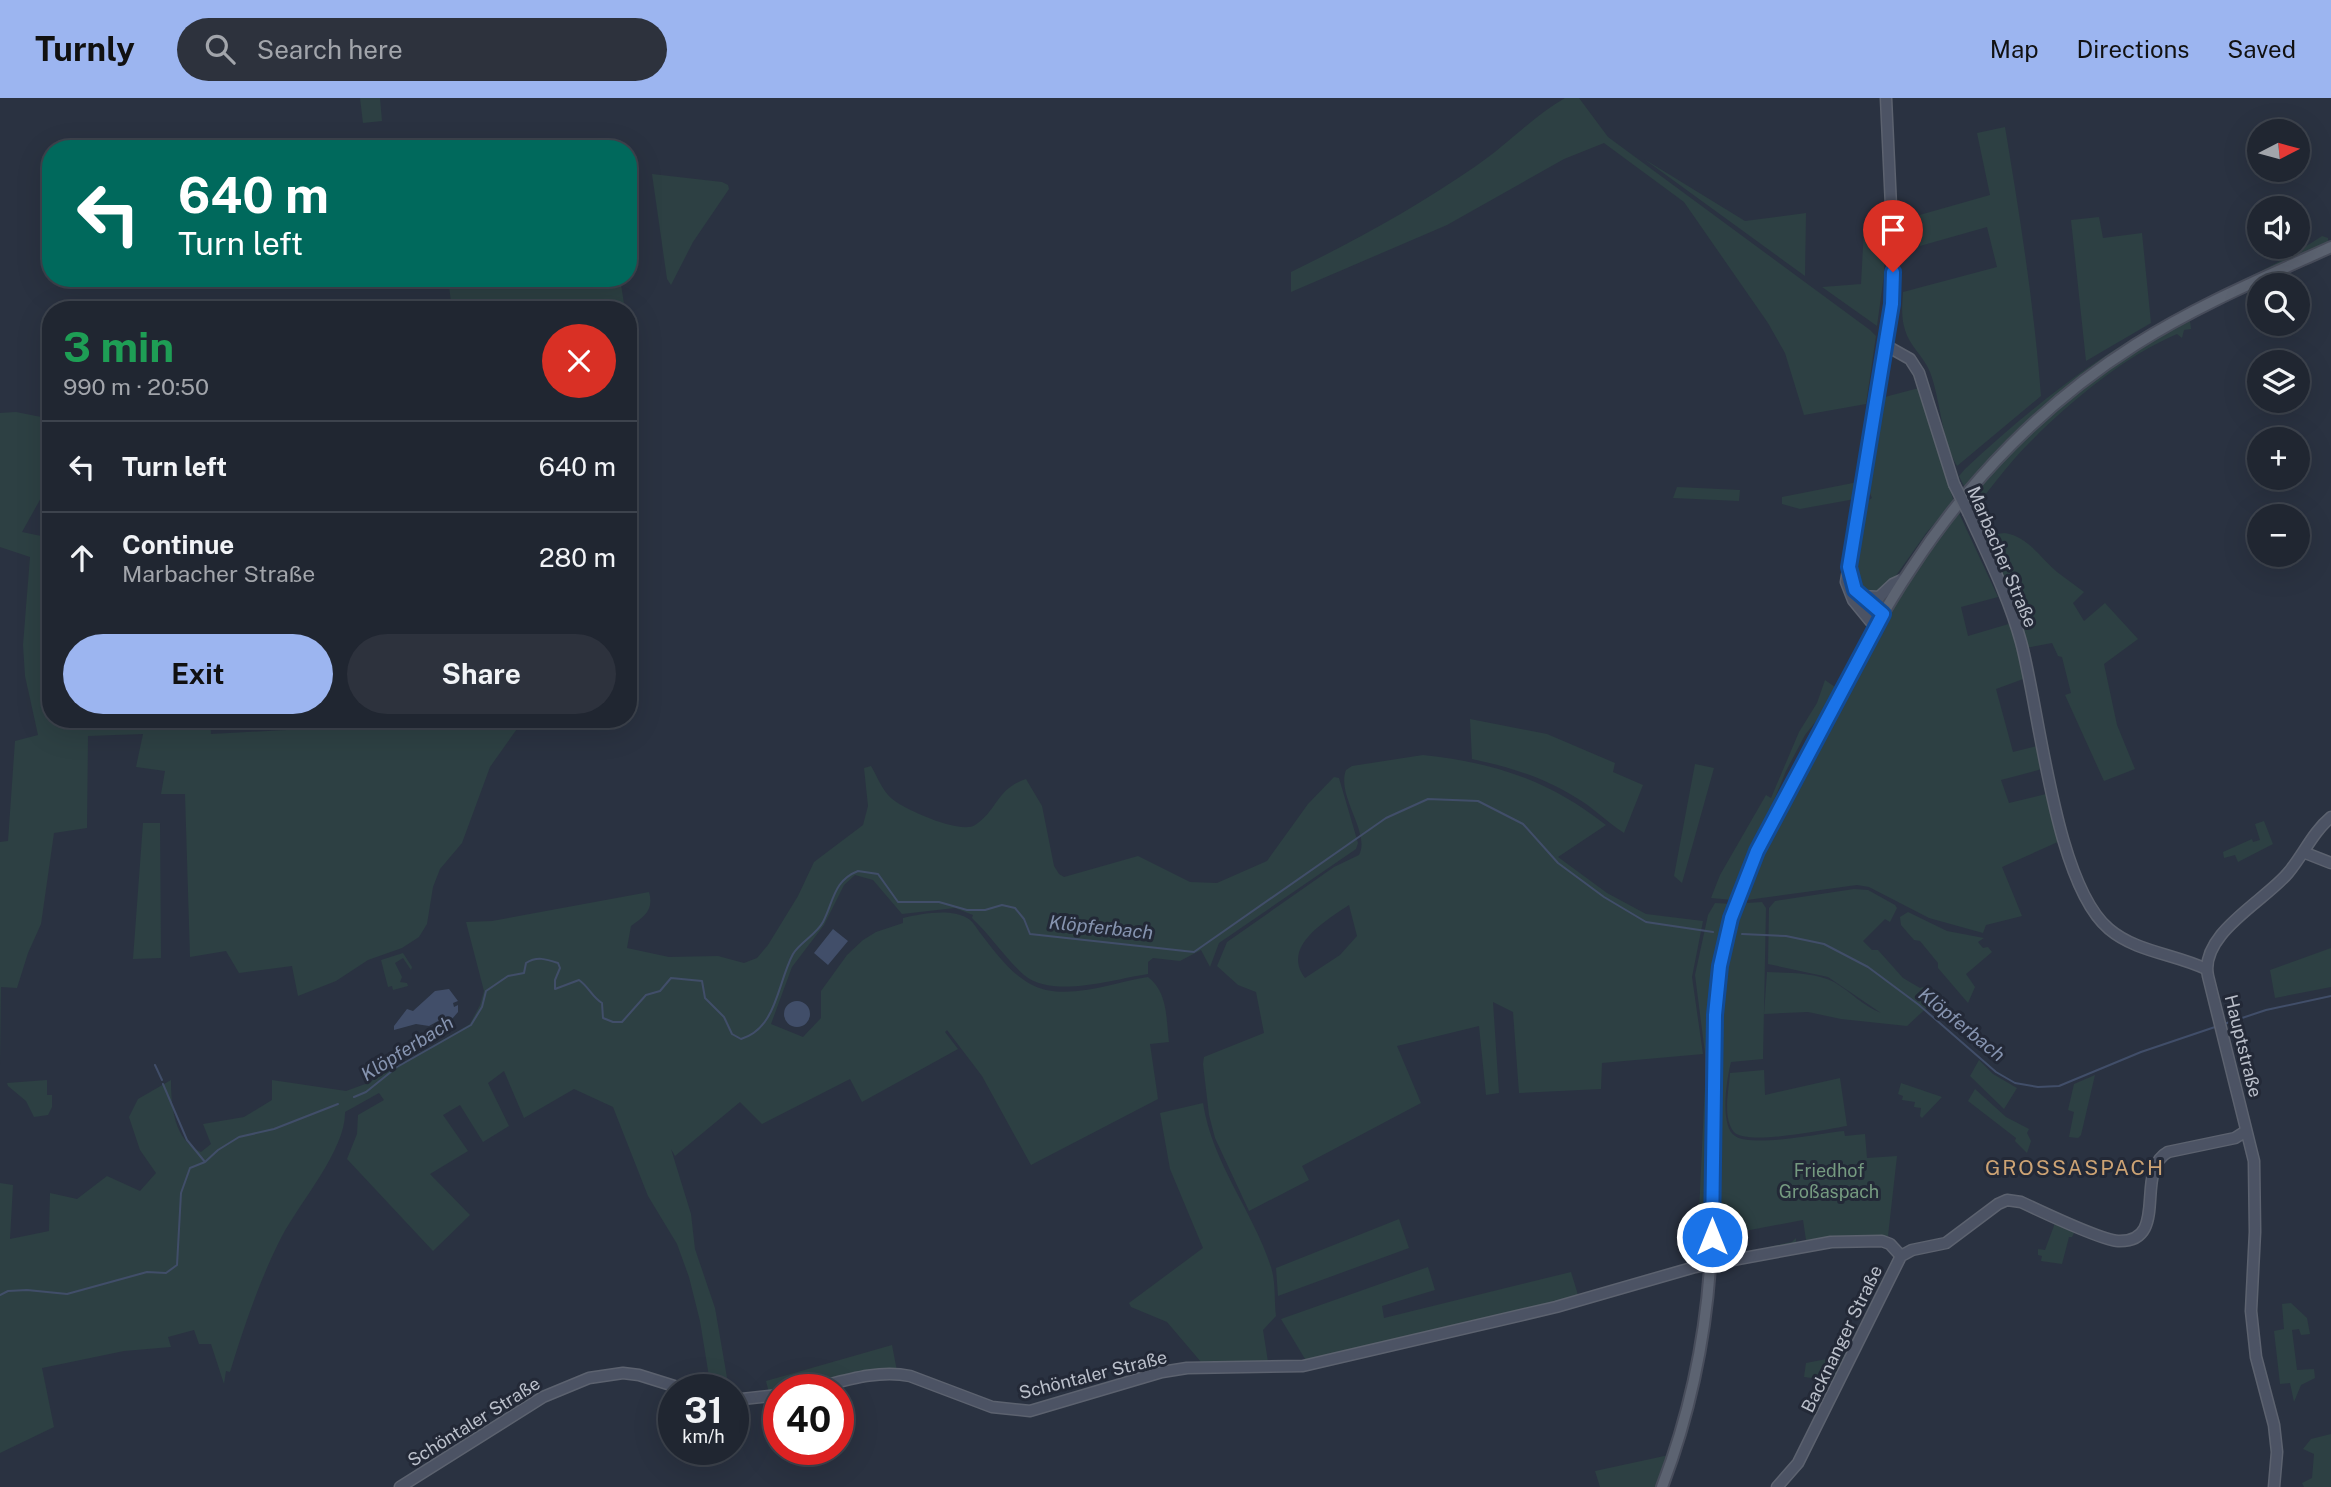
<!DOCTYPE html>
<meta charset="utf-8">
<style>
:root{--surface:#202631;--page:#2d323d;--text:#f1f3f6;--muted:#a2a5ab;--line:#3d434d;--accent:#9cb5f0}
body{margin:0;font-family:"Public Sans",sans-serif;background:var(--page);color:var(--text);height:100vh;display:flex;flex-direction:column;font-size:26px;white-space:nowrap}
*{box-sizing:border-box;margin:0}
p{font-size:23px;color:var(--muted)}
.icon{flex:none;width:38px;height:38px;fill:none;stroke:currentColor;stroke-width:2;stroke-linecap:round;stroke-linejoin:round}
.map{position:relative;flex:1;overflow:hidden}
.sheet{position:absolute;left:42px;top:203px;width:595px;height:427px;display:flex;flex-direction:column;background:var(--surface);border-radius:28px;box-shadow:0 7px 28px #0002,0 0 0 2px var(--line)}
.sheet>*{flex:none}
.top-card{position:absolute;left:42px;top:42px;width:595px;height:147px;border-radius:28px;box-shadow:0 7px 28px #0002,0 0 0 2px var(--line);background:#00695c;color:#fff;overflow:hidden}
.needle{width:46px;rotate:84deg}
.fabs{position:absolute;left:2247px;top:21px;display:grid;gap:14px}
.fabs a{display:grid;place-items:center;width:63px;height:63px;border-radius:50%;background:var(--surface);box-shadow:0 7px 28px #0002,0 0 0 2px var(--line);font-size:35px}
.speed{position:absolute;left:658px;top:1276px;display:flex;gap:14px;font-size:35px;font-weight:700;text-align:center}
.speed>*{display:grid;place-content:center;width:91px;height:91px;border-radius:50%;background:var(--surface);box-shadow:0 7px 28px #0002,0 0 0 2px var(--line);line-height:1}
.speed small{font-size:18px;font-weight:400}
.speed .limit{border:10px solid #d22;background:#fff;color:#111}
.pin{position:absolute;display:grid;place-items:center;width:60px;height:60px;color:#fff;margin:-72px -30px;border-radius:50% 50% 50% 0;rotate:-45deg;box-shadow:0 0 7px #0007}
.pin .icon{rotate:45deg}
.me{position:absolute;width:77px;margin:-38px;rotate:0deg;stroke-linejoin:round;filter:drop-shadow(0 0 5px #0008)}
.turn{display:flex;align-items:center;gap:24px;height:147px;padding:0 21px;font-size:32px}
.turn .icon{width:91px;height:91px;stroke-width:2.5}
.turn b{display:block;font-size:49px;line-height:60px}
.round{display:grid;place-items:center;flex:none;width:74px;height:74px;border-radius:37px;background:var(--page)}
.overview{display:flex;align-items:center;justify-content:space-between;height:119px;padding:0 21px}
h1{font-size:42px;font-weight:700;line-height:52px;color:#1e9e55}
.primary-button{display:flex;gap:14px;margin-top:auto;padding:14px 21px}
.primary-button a{flex:1;height:80px;border-radius:42px;background:var(--accent);color:#111;font-size:28px;font-weight:700;line-height:80px;text-align:center}
.primary-button a+a{background:var(--page);color:var(--text)}
ul{padding:0;list-style:none}
li{display:flex;align-items:center;gap:21px;height:91px;padding:0 21px;border-top:2px solid var(--line)}
li div{flex:1}
li b{display:block;font-size:26px}
li em{font-style:normal}
header{display:flex;align-items:center;gap:42px;box-sizing:border-box;height:98px;padding:0 35px;background:var(--accent);color:#111}
header strong{font-size:33px}
nav{display:flex;gap:38px;margin-inline-start:auto;font-size:24px}
.search{width:490px;height:63px;background:var(--page);display:flex;align-items:center;gap:18px;box-sizing:border-box;padding:0 24px;border-radius:38px;color:var(--muted);font-size:26px}
.map>svg:first-child{display:block}
.green{fill:#2d4043;fill-rule:evenodd}
.water{fill:#414e69}
.lines{fill:none;stroke-linecap:round;stroke-linejoin:round}
.stream{stroke:#414e69;stroke-width:2}
.secondary-casing{stroke:#5c626f;stroke-width:13}
.primary-casing{stroke:#484d5b;stroke-width:14}
.secondary{stroke:#4c5364;stroke-width:10}
.primary{stroke:#5c6371;stroke-width:10}
.secondary-bridge-casing{stroke:#5c626f;stroke-width:13;stroke-linecap:butt}
.secondary-bridge{stroke:#4c5364;stroke-width:10}
.route-casing{stroke:#114b97;stroke-width:18}
.route{stroke:#1a73e8;stroke-width:12}
.labels{text-anchor:middle;stroke-width:6;stroke-linejoin:round;paint-order:stroke}
.street-label{font-size:18px;fill:#bbc0cb;stroke:#232937}
.park-label{font-size:18px;fill:#759a80;stroke:#232937}
.water-label{font-size:19px;font-style:italic;fill:#8694b0;stroke:#232937}
.quarter-label{font-size:21px;letter-spacing:2px;fill:#cda374;stroke:#232937}
</style>
<header>
<strong>Turnly</strong>
<div class="search"><svg class="icon" aria-label="search" viewBox="0 0 24 24"><circle cx="10" cy="10" r="6"/><path d="M15 15l6 6"/></svg>Search here</div>
<nav><a>Map</a><a>Directions</a><a>Saved</a></nav>
</header>
<div class="map">
<svg width="2331" height="1389" viewBox="0 0 2331 1389">
<rect width="100%" height="100%" fill="#2a3241"/>
<path class="green" d="M 360,0 L 380,0 L 382,23 L 363,25 Z
M 1565,0 L 1579,0 L 1608,39 L 1870,232 L 1876,238 L 1866,306 L 1804,317 L 1785,255 L 1768,225 L 1684,104 L 1604,45 L 1564,61 L 1447,127 L 1291,194 L 1291,174 C 1355,143 1418,108 1476,68 C 1507,47 1532,19 1565,0 Z
M 2005,29 C 2020,119 2034,207 2041,298 L 1957,368 C 1941,341 1941,303 1930,274 C 1923,257 1910,249 1905,232 C 1901,219 1902,208 1903,194 L 1997,169 L 1987,129 L 1920,148 L 1916,118 L 1990,97 L 1977,35 Z
M 1644,61 L 1745,123 L 1806,115 L 1805,178 Z
M 652,76 L 722,84 L 728,87 L 729,91 L 693,144 L 671,187 L 667,181 Z
M 2099,119 L 2103,140 L 2142,135 L 2151,225 L 2086,263 L 2071,122 Z
M 1884,128 L 1884,177 L 1877,228 L 1822,189 L 1861,186 L 1864,131 Z
M 2322,138 L 2328,140 L 2328,145 L 2131,245 L 1965,390 L 1959,378 L 1965,371 C 2027,313 2091,262 2166,221 C 2217,192 2273,171 2322,138 Z
M 448,180 L 620,180 L 625,212 L 452,212 Z
M 2190,223 L 2191,231 L 2184,232 L 2182,240 L 2177,236 C 2120,260 2057,314 2015,360 C 2001,376 1988,394 1974,410 L 1968,398 C 1990,375 2011,350 2035,328 C 2082,286 2134,251 2190,223 Z
M 1919,290 L 1954,404 L 1927,434 L 1885,493 L 1864,496 L 1852,481 L 1852,467 L 1862,406 L 1872,400 L 1866,387 L 1881,300 Z
M 16,314 L 51,321 L 51,382 L 22,434 L 51,440 L 51,621 L 210,621 L 211,636 L 323,630 L 323,621 L 524,621 L 490,669 L 462,745 L 440,771 L 433,789 L 427,826 L 419,839 L 402,850 L 368,862 L 336,883 L 298,898 L 292,868 L 239,875 L 226,853 L 190,859 L 185,696 L 161,696 L 165,673 L 136,669 L 143,636 L 88,638 L 87,730 L 54,735 L 41,826 L 28,855 L 17,890 L 1,889 L 0,968 L 0,744 L 8,743 L 15,643 L 38,637 L 25,578 L 23,547 L 30,459 L 0,449 L 0,315 Z
M 1858,384 L 1855,401 L 1800,411 L 1782,406 L 1782,399 Z
M 1677,389 L 1740,392 L 1739,403 L 1673,400 Z
M 1958,413 L 1998,499 L 1961,509 L 1968,538 L 2012,525 L 2026,580 L 1996,591 L 2013,654 L 2037,648 L 2042,671 L 2001,682 L 2009,705 L 2046,696 L 2060,743 L 2002,769 L 2022,818 L 1986,827 L 1983,835 L 1929,820 L 1869,789 L 1857,787 L 1747,802 L 1747,805 L 1762,804 L 1766,810 L 1763,961 L 1731,964 C 1727,979 1719,1028 1735,1038 C 1753,1050 1821,1035 1844,1033 L 1845,1038 L 1865,1036 L 1867,1060 L 1897,1058 L 1888,1138 L 1806,1142 L 1803,1122 L 1724,1137 L 1721,1146 C 1733,1162 1773,1147 1792,1144 L 1796,1140 L 1796,1146 L 1727,1156 L 1722,1152 L 1717,1139 L 1719,912 L 1722,882 L 1735,822 L 1769,736 L 1871,549 L 1918,468 Z
M 2005,435 C 2029,439 2040,460 2057,474 C 2066,481 2075,487 2084,494 L 2073,505 L 2084,523 L 2105,505 L 2138,541 L 2104,566 L 2117,627 L 2135,671 L 2104,683 L 2065,597 L 2071,595 L 2062,559 L 2058,558 L 2052,545 L 2026,550 L 2014,507 L 1991,451 L 1991,444 L 1996,436 Z
M 1825,582 L 1835,589 L 1820,618 L 1805,637 L 1786,673 L 1733,802 L 1711,800 L 1720,777 L 1766,697 L 1771,700 L 1799,634 L 1817,605 Z
M 1470,621 L 1547,636 L 1615,665 L 1613,674 L 1643,687 L 1624,735 C 1607,724 1593,709 1575,699 C 1543,679 1509,669 1472,661 Z
M 1423,657 C 1496,665 1548,682 1606,727 L 1558,759 L 1607,795 L 1646,816 L 1703,823 L 1692,879 L 1703,956 L 1602,965 L 1601,991 L 1519,995 L 1513,914 L 1493,904 L 1499,995 L 1486,997 L 1479,928 L 1397,948 L 1421,1005 L 1302,1068 L 1309,1082 L 1249,1113 L 1215,1040 L 1209,1017 L 1203,966 L 1204,959 L 1264,935 L 1256,894 L 1238,887 L 1217,868 L 1227,844 L 1334,769 L 1359,757 C 1371,735 1336,698 1346,672 L 1352,668 ZM 1349,807 L 1357,838 L 1340,857 L 1305,880 C 1281,849 1325,823 1349,807 Z
M 1695,666 L 1714,670 L 1682,785 L 1674,778 Z
M 871,668 C 877,678 882,692 891,700 C 903,711 961,737 975,727 C 998,712 996,691 1026,681 L 1042,708 L 1054,768 L 1059,776 L 1064,779 L 1138,758 L 1190,784 L 1217,785 L 1267,763 L 1308,706 L 1334,679 L 1339,680 L 1358,745 L 1356,751 L 1219,845 L 1210,869 L 1201,852 L 1180,863 L 1153,860 L 1148,864 L 1148,876 C 1114,881 1053,901 1024,877 C 1005,860 991,838 972,820 L 973,817 L 955,810 L 902,816 L 873,782 L 855,777 L 844,787 L 824,827 L 792,869 L 771,926 L 803,939 L 821,920 L 821,893 L 847,857 L 863,842 L 876,834 L 903,825 L 903,820 C 921,816 950,810 967,820 C 973,823 977,831 981,836 C 998,858 1018,886 1046,892 C 1080,899 1115,884 1148,879 C 1168,894 1166,921 1169,944 L 1150,946 L 1158,1001 L 1031,1067 L 982,978 L 947,932 L 945,934 L 958,951 L 862,1004 L 850,981 L 762,1026 L 740,1004 L 675,1058 L 671,1051 L 691,1116 L 695,1151 L 715,1210 L 729,1291 L 711,1291 L 700,1223 L 689,1179 L 677,1146 L 648,1098 L 613,1009 L 574,991 L 524,1020 L 504,973 L 488,985 L 509,1028 L 483,1044 L 460,1007 L 443,1017 L 468,1053 L 430,1076 L 470,1117 L 433,1153 L 347,1061 L 357,1036 L 358,1017 L 384,1002 L 379,995 L 345,1014 C 346,1051 300,1104 282,1138 C 260,1181 244,1228 230,1274 L 226,1273 L 224,1286 L 211,1246 L 199,1246 L 194,1232 L 168,1239 L 171,1249 L 124,1253 L 42,1270 L 54,1329 L 0,1355 L 0,1085 L 13,1087 L 10,1141 L 49,1133 L 50,1095 L 77,1101 L 107,1078 L 140,1093 L 156,1075 L 140,1052 L 129,1019 L 138,1001 L 171,982 C 171,1009 174,1042 201,1054 L 211,1046 L 203,1026 L 244,1019 L 272,1002 L 272,982 L 346,993 L 368,985 L 470,926 L 480,907 L 484,893 L 466,824 L 492,823 L 649,794 C 654,812 645,818 631,828 L 627,850 L 669,859 L 718,858 L 744,865 L 757,860 L 768,847 L 798,798 L 814,764 L 863,727 L 868,708 L 864,670 Z
M 2264,723 L 2273,746 L 2238,764 L 2235,757 L 2224,760 L 2223,754 L 2252,741 L 2253,744 L 2260,742 L 2255,726 Z
M 143,725 L 160,725 L 161,860 L 133,861 Z
M 1854,791 L 1868,792 L 1895,807 L 1897,810 L 1890,824 L 1885,821 L 1863,843 L 1872,852 L 1878,852 L 1903,880 L 1920,890 L 1923,889 L 1934,903 L 1907,928 L 1841,921 L 1808,914 L 1764,916 L 1767,874 C 1788,875 1815,874 1834,884 C 1851,894 1863,908 1881,915 L 1828,879 L 1768,866 L 1769,810 L 1775,803 Z
M 1715,805 L 1732,806 L 1719,852 L 1706,1153 L 1697,1157 L 1706,963 L 1695,877 L 1708,817 Z
M 1908,814 L 1947,833 L 1984,840 L 1978,844 L 1983,850 L 1988,849 L 1992,854 L 1966,876 L 1975,889 L 1968,905 L 1938,870 L 1938,865 L 1920,843 L 1914,842 L 1901,827 L 1900,819 Z
M 2331,850 L 2331,889 L 2275,900 L 2270,872 Z
M 403,855 L 412,869 L 411,872 L 403,860 L 395,865 L 402,879 L 400,884 L 407,885 L 408,888 L 393,892 L 392,888 L 388,889 L 381,862 Z
M 1979,962 L 1993,976 L 2017,990 L 2004,1011 L 1970,978 Z
M 1764,972 L 1765,997 L 1840,980 L 1847,1028 C 1827,1031 1747,1048 1734,1034 C 1722,1020 1729,992 1730,975 Z
M 2095,977 L 2081,1037 L 2078,1040 L 2069,1039 L 2074,1014 L 2068,1012 L 2074,986 Z
M 47,982 L 47,997 L 52,997 L 52,1009 L 48,1017 L 34,1019 L 26,1003 L 8,988 L 7,985 Z
M 1901,985 L 1942,999 L 1922,1020 L 1920,1018 L 1921,1010 L 1914,1009 L 1915,1004 L 1902,1002 L 1903,998 L 1898,996 Z
M 1975,991 L 2006,1019 L 2029,1031 L 2027,1035 L 2031,1043 L 2027,1055 L 2015,1043 L 2016,1040 L 1968,1003 Z
M 1203,1005 C 1212,1065 1253,1113 1271,1169 C 1276,1185 1274,1202 1276,1218 L 1263,1232 L 1268,1264 L 1266,1266 L 1201,1264 L 1167,1224 L 1131,1209 L 1129,1205 L 1203,1150 L 1170,1071 L 1160,1015 Z
M 1399,1121 L 1409,1150 L 1278,1198 L 1276,1170 Z
M 2055,1125 L 2075,1133 L 2072,1139 L 2069,1139 L 2062,1166 L 2041,1163 L 2042,1158 L 2038,1157 L 2038,1151 L 2045,1152 Z
M 1428,1169 L 1435,1192 L 1382,1208 L 1384,1220 L 1571,1174 L 1579,1200 L 1312,1264 L 1305,1261 L 1281,1221 Z
M 2291,1205 L 2307,1220 L 2310,1236 L 2301,1237 L 2299,1231 L 2292,1232 L 2297,1272 L 2314,1271 L 2315,1280 L 2301,1287 L 2294,1304 L 2290,1285 L 2280,1286 L 2274,1233 L 2284,1231 L 2282,1206 Z
M 892,1247 L 897,1273 L 877,1273 L 769,1295 L 766,1283 Z
M 1847,1257 L 1835,1283 L 1804,1279 L 1806,1265 Z
M 2331,1336 L 2331,1389 L 2304,1389 L 2302,1385 L 2312,1380 L 2314,1356 L 2303,1351 L 2311,1341 Z
M 1669,1357 L 1657,1389 L 1600,1389 L 1595,1373 Z"/>
<path class="water" d="M 833,831 L 848,843 L 828,867 L 814,855 Z
M 449,891 L 458,903 L 453,905 L 454,909 L 458,907 L 458,914 L 452,921 L 438,923 L 429,928 L 416,926 L 394,932 L 394,928 L 407,911 L 413,913 L 435,893 Z
M784 916a13 13 0 1 1 26 0a13 13 0 1 1-26 0Z"/>
<g class="lines">
<path class="stream" d="M 1742,836 L 1786,838 L 1824,846 L 1868,869 L 1919,907 L 1996,974 L 2015,985 L 2038,989 L 2059,988 L 2141,954 L 2215,929
M 2224,926 L 2266,912 L 2331,898
M 155,967 L 162,982
M 163,986 L 187,1042 L 205,1064
M 354,999 L 366,994 L 397,969 L 471,927 L 482,909 L 486,893 L 508,878 L 524,875 L 526,865 C 537,858 546,861 558,865 L 560,870 L 555,882 L 555,891 L 579,882 C 589,889 592,899 602,905 L 603,920 L 613,924 L 622,924 L 646,897 L 660,893 L 671,880 L 702,883 L 705,900 L 724,919 L 732,936 L 741,941 C 777,930 777,886 793,856 C 800,844 816,837 823,824 C 834,803 833,783 858,773 L 878,776 L 898,804 L 939,804 L 967,812 L 985,812 L 1002,807 L 1015,810 L 1024,821 L 1030,836 L 1194,854 L 1386,720 L 1428,701 L 1478,703 L 1523,726 L 1558,765 L 1604,799 L 1646,824 L 1713,834
M 0,1197 L 8,1193 L 27,1192 L 67,1196 L 147,1174 L 166,1175 L 177,1167 L 181,1095 L 190,1070 L 205,1064 L 218,1052 L 239,1039 L 274,1031 L 338,1006"/>
<defs>
<path id="secondary" d="M 1885,247 L 1910,261 L 1919,275 L 1954,386
M 1969,416 C 1988,458 2009,500 2021,544 C 2040,614 2055,786 2109,831 C 2136,854 2175,856 2206,871
M 1851,482 L 1858,496 L 1883,516
M 1862,498 L 1879,499 L 1893,486 L 1904,481
M 1876,530 L 1853,502 L 1846,484 L 1892,206 L 1893,152 L 1886,0
M 2303,754 L 2331,765
M 807,1292 C 841,1284 876,1271 910,1278 L 992,1309 L 1030,1313 L 1162,1274 L 1187,1270 L 1303,1268 L 1556,1209 L 1695,1169 L 1831,1144 L 1882,1143 L 1890,1146 L 1901,1158
M 733,1302 L 779,1297
M 400,1389 L 543,1299 L 589,1280 L 623,1275 L 639,1277 L 687,1292
M 1777,1389 L 1798,1365 L 1901,1158 L 1912,1152 L 1946,1145 L 1998,1106 L 2007,1102 L 2021,1104 C 2040,1113 2102,1142 2118,1143 C 2171,1145 2133,1073 2168,1054 L 2235,1040 L 2246,1033
M 2274,1389 L 2277,1354 L 2274,1327 L 2256,1259 L 2251,1213 L 2255,1134 L 2254,1063 L 2208,878 C 2199,836 2265,803 2288,775 C 2304,756 2312,735 2331,719"/>
<path id="primary" d="M 1662,1389 C 1691,1313 1707,1234 1711,1153 C 1716,1067 1708,980 1716,895 C 1726,800 1774,718 1818,636 C 1848,580 1876,523 1911,471 C 1969,382 2045,304 2135,247 C 2196,208 2265,179 2331,149"/>
</defs>
<use href="#secondary" class="secondary-casing"/>
<use href="#primary" class="primary-casing"/>
<use href="#secondary" class="secondary"/>
<use href="#primary" class="primary"/>
<defs>
<path id="secondary-bridge" d="M 1954,386 L 1969,416"/>
</defs>
<use href="#secondary-bridge" class="secondary-bridge-casing"/>
<use href="#secondary-bridge" class="secondary-bridge"/>
</g>
<g class="lines">
<defs>
<path id="route" d="M 1712,1139 L 1715,917 L 1720,868 L 1731,820 L 1757,753 L 1883,516 L 1855,492 L 1849,469 L 1892,206 L 1893,174"/>
</defs>
<use href="#route" class="route-casing"/>
<use href="#route" class="route"/>
</g>
<g class="labels">
<g class="street-label">
<text transform="translate(2002 459) rotate(67)" y="6">Marbacher Straße</text>
<text transform="translate(2243 948) rotate(76)" y="6">Hauptstraße</text>
<text transform="translate(1842 1241) rotate(-64)" y="6">Backnanger Straße</text>
<text transform="translate(1093 1277) rotate(-14)" y="6">Schöntaler Straße</text>
<text transform="translate(474 1324) rotate(-32)" y="6">Schöntaler Straße</text>
</g>
<g class="park-label">
<text x="1829" y="1079">Friedhof<tspan x="1829" dy="21">Großaspach</tspan></text>
</g>
<g class="water-label">
<text transform="translate(1101 829) rotate(6)" y="7">Klöpferbach</text>
<text transform="translate(1962 926) rotate(39)" y="7">Klöpferbach</text>
<text transform="translate(407 950) rotate(-32)" y="7">Klöpferbach</text>
</g>
<g class="quarter-label">
<text x="2075" y="1077">GROSSASPACH</text>
</g>
</g>
</svg>
<div class="fabs">
<a><svg class="needle" viewBox="-14 -14 28 28"><path d="M0-13l5 13h-10z" fill="#e53935"/><path d="M0 13l5-13h-10z" fill="#a2a5ab"/></svg></a>
<a><svg class="icon" aria-label="sound" viewBox="0 0 24 24"><path d="M4 9h4l5-4v14l-5-4H4zM17 9q2 3 0 6"/></svg></a>
<a><svg class="icon" aria-label="search" viewBox="0 0 24 24"><circle cx="10" cy="10" r="6"/><path d="M15 15l6 6"/></svg></a>
<a><svg class="icon" aria-label="layers" viewBox="0 0 24 24"><path d="M12 4l9 5-9 5-9-5zM3 14l9 5 9-5"/></svg></a>
<a>+</a>
<a>−</a>
</div>
<div class="speed"><div>31<small>km/h</small></div><div class="limit">40</div></div>
<div class="pin" style="left:1893px;top:174px;background:#d93025"><svg class="icon" aria-label="arrive" viewBox="0 0 24 24"><path d="M6 21V4h12l-3 4 3 4H6"/></svg></div>
<svg class="me" style="left:1712px;top:1139px" viewBox="-20 -20 40 40"><circle r="17" fill="#1a73e8" stroke="#fff" stroke-width="3"/><path d="M0-11L8 9 0 5-8 9z" fill="#fff"/></svg>
<div class="top-card">
<div class="turn"><svg class="icon" aria-label="left" viewBox="0 0 24 24"><path d="M17 20v-9H6M10 6l-5 5 5 5"/></svg><div><b>640 m</b>Turn left</div></div>
</div>
<section class="sheet">
<div class="overview"><div><h1>3 min</h1><p>990 m · 20:50</p></div><a class="round" style="background:#d93025;color:#fff"><svg class="icon" aria-label="close" viewBox="0 0 24 24"><path d="M6 6l12 12M18 6L6 18"/></svg></a></div>
<ul>
<li><svg class="icon" aria-label="left" viewBox="0 0 24 24"><path d="M17 20v-9H6M10 6l-5 5 5 5"/></svg><div><b>Turn left</b></div><em>640 m</em></li>
<li><svg class="icon" aria-label="ahead" viewBox="0 0 24 24"><path d="M12 20V5M6 11l6-6 6 6"/></svg><div><b>Continue</b><p>Marbacher Straße</p></div><em>280 m</em></li>
</ul>
<div class="primary-button"><a>Exit</a><a>Share</a></div>
</section>
</div>
